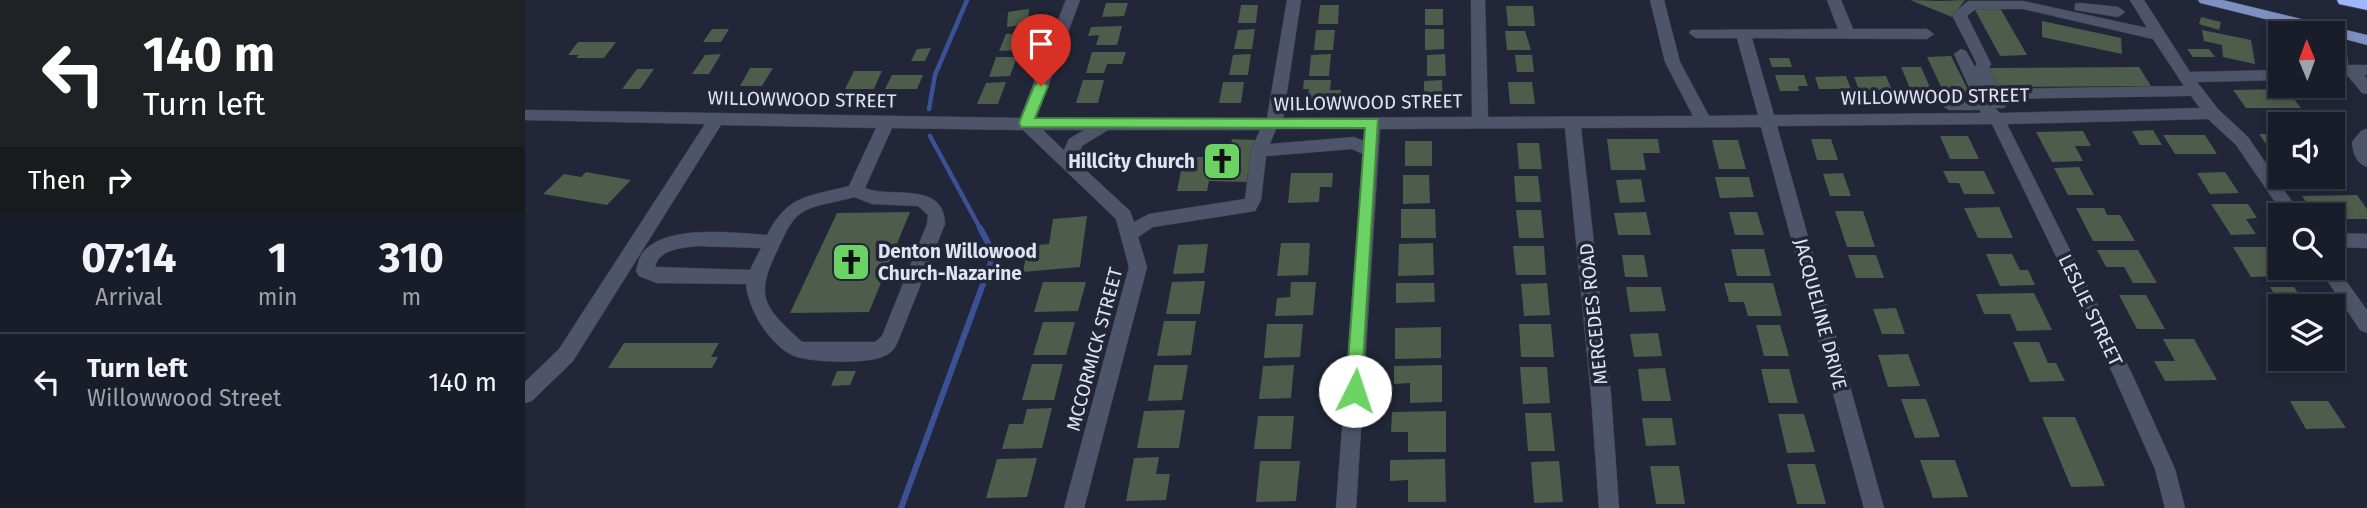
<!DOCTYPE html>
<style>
:root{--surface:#191d2a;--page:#222632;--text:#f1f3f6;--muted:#9fa2a8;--line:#373b47}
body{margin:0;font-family:"Fira Sans",sans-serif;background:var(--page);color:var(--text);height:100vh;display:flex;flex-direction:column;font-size:26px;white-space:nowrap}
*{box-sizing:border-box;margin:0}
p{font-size:23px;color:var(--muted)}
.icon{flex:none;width:38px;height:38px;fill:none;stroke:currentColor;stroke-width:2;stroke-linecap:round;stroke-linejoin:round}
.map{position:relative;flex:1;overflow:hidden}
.side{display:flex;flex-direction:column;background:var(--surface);width:525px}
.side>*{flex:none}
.hud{background:#202124;color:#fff;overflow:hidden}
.needle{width:46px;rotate:359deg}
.controls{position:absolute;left:1743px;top:21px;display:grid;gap:14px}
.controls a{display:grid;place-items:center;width:77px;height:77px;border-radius:0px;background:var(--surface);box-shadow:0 4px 10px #0003,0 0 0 2px var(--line);font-size:35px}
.pin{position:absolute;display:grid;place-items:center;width:60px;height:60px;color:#fff;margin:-72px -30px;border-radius:50% 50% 50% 0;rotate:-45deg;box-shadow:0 0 7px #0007}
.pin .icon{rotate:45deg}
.me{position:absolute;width:77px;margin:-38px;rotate:4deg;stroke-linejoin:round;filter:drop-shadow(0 0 5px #0008)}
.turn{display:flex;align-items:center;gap:24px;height:147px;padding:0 28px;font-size:32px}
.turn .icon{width:91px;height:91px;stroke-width:2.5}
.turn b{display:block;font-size:49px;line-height:60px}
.then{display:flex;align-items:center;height:66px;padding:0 28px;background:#0003;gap:14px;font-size:26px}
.eta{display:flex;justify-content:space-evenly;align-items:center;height:119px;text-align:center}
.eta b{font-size:42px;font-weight:700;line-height:49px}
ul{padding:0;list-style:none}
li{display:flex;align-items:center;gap:21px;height:98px;padding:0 28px;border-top:2px solid var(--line)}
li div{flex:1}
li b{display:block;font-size:26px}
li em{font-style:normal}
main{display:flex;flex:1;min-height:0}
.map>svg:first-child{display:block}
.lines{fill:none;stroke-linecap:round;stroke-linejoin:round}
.stream-far1{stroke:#3c5096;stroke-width:4.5}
.stream{stroke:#3c5096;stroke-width:6}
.building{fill:#4d5c4b}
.minor-casing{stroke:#3e4351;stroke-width:1}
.major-casing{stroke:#3e4351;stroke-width:1}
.highway-casing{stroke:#3e4351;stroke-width:2}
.minor{fill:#4e5569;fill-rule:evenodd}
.major{fill:#7e90c2;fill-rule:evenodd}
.highway{fill:#9eb7fd;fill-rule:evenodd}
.route{fill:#6bd363;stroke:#468940;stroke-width:2}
.labels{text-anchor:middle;stroke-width:7;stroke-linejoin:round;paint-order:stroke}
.street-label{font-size:19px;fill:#e0e4f0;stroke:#212738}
.poi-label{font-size:19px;font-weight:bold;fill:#e0e4f0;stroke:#212738;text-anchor:end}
</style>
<main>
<section class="side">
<div class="hud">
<div class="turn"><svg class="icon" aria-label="left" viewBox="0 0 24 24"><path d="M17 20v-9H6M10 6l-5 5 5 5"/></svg><div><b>140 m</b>Turn left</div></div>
<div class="then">Then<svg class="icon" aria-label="right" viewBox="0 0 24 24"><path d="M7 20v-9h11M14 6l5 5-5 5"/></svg></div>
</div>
<div class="eta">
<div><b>07:14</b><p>Arrival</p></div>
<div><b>1</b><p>min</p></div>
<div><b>310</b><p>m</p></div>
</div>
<ul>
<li><svg class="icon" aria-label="left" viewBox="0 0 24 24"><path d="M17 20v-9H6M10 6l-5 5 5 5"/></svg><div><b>Turn left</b><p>Willowwood Street</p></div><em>140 m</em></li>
</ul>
</section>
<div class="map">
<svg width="1842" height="508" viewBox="0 0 1842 508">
<rect width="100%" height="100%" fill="#212738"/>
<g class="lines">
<path class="stream-far1" d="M 404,109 L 410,75 L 442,0
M 405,136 L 456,230"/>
<path class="stream" d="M 376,508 L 469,254 L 455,228"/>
</g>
<path class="building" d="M 1385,0 L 1416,1 L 1440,0 L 1427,17 Z
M 581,3 L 603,3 L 599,16 L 577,17 Z
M 716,5 L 733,5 L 731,23 L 713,23 Z
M 795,5 L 814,5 L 813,24 L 793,24 Z
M 981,6 L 1008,6 L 1010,26 L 983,26 Z
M 1449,8 L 1475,8 L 1502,55 L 1475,56 Z
M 504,9 L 503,24 L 482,27 L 483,12 Z
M 900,9 L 918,9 L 918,25 L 900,25 Z
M 1676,17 L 1696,22 L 1694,30 L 1674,24 Z
M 1517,21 L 1596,38 L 1597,54 L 1517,37 Z
M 597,26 L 592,45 L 571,45 L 574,35 L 563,36 L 566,27 Z
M 187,29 L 204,29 L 196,42 L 178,42 Z
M 730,29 L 727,49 L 709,49 L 713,30 Z
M 900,29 L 919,29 L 919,49 L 900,50 Z
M 791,30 L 810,30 L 808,50 L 789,50 Z
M 1677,30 L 1726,40 L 1730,64 L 1698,57 L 1697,45 L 1679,41 Z
M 980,31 L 1000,31 L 1006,50 L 982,50 Z
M 501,33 L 495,50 L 474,51 L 481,34 Z
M 53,42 L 91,42 L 79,58 L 51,58 L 54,55 L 43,55 Z
M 406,48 L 400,61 L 386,61 L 392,49 Z
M 1662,49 L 1684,49 L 1690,57 L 1668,57 Z
M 567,52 L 601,52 L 597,64 L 582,64 L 579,73 L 561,73 Z
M 196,54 L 184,74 L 167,74 L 180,55 Z
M 726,54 L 723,75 L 704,75 L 708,55 Z
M 806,54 L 804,76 L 784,76 L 786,55 Z
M 920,54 L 921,76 L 902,76 L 902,55 Z
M 990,55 L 1007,55 L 1009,72 L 992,72 Z
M 1426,56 L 1444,92 L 1419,93 L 1402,57 Z
M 471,57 L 492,57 L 485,76 L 464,77 Z
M 1244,58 L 1264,58 L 1267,67 L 1247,67 Z
M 1376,67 L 1396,67 L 1407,92 L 1387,93 Z
M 1614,67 L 1626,86 L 1471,87 L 1461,68 Z
M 225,68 L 248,68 L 237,86 L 215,86 Z
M 112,69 L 129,69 L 115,89 L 97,89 Z
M 329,71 L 357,71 L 349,89 L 320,89 Z
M 367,75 L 398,75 L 392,89 L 360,89 Z
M 1250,75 L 1279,75 L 1283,86 L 1273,86 L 1274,91 L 1255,91 Z
M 1321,76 L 1326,89 L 1294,89 L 1290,77 Z
M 1361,76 L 1367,90 L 1334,90 L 1329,77 Z
M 558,80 L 579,80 L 573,103 L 551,103 Z
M 779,80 L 806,80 L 805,90 L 816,90 L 815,102 L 782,103 L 784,89 L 778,89 Z
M 917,80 L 918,102 L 899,102 L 899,81 Z
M 481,82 L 473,104 L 452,104 L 461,83 Z
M 698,82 L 719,82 L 716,103 L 694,103 Z
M 983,82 L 1007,82 L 1010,104 L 985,104 Z
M 1761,89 L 1776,108 L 1721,108 L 1708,90 Z
M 1628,130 L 1637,145 L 1615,145 L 1607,131 Z
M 1558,131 L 1566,146 L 1550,146 L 1558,161 L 1527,162 L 1511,132 Z
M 1734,134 L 1755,134 L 1755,155 L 1749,155 Z
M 1638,135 L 1680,135 L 1692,154 L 1650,154 Z
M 1415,136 L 1443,136 L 1454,159 L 1425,159 Z
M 707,139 L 730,140 L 722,182 L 684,181 L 682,191 L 652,191 L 657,165 L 667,166 L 669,157 L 702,157 Z
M 1082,139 L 1133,139 L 1135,153 L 1118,153 L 1121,170 L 1086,170 Z
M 1286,139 L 1306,139 L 1313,160 L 1292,160 Z
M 1187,140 L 1213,140 L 1221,169 L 1194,169 Z
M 880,141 L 907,141 L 907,166 L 880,166 Z
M 992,143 L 1014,143 L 1017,169 L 994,169 Z
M 1554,167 L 1569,195 L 1543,195 L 1529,168 Z
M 1418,171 L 1459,171 L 1470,194 L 1439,194 L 1434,183 L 1424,183 Z
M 61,172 L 106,180 L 82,205 L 18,194 L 39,174 L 56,177 Z
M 1700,172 L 1714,193 L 1685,194 L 1672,173 Z
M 766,173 L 808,173 L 807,187 L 795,187 L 794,202 L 763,203 Z
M 1318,173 L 1326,196 L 1305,196 L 1298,174 Z
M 878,175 L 904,175 L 905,203 L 878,204 Z
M 989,176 L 1013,176 L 1016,202 L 991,202 Z
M 1190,177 L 1224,177 L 1229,197 L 1195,198 Z
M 1116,179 L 1120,202 L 1095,203 L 1091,180 Z
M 1832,195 L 1842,209 L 1842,219 L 1808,219 L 1808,215 L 1791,215 L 1777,196 Z
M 1686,204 L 1723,204 L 1732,218 L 1721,219 L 1731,234 L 1706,235 Z
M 1474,207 L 1488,238 L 1453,238 L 1439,208 Z
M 1551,208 L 1579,208 L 1582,215 L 1595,215 L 1610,241 L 1568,241 Z
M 876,209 L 910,209 L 911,238 L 876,238 Z
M 991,210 L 1016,210 L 1019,238 L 994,238 Z
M 1310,211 L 1338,211 L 1350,247 L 1322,247 Z
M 385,212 L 344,312 L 265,313 L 312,213 Z
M 1121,212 L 1126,235 L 1093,235 L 1089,213 Z
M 1204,212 L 1232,212 L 1239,235 L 1210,235 Z
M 562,216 L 555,267 L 498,272 L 503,246 L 524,244 L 528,219 Z
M 756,243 L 785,243 L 783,275 L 752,276 Z
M 908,243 L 909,275 L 873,276 L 874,244 Z
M 683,244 L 679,273 L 648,274 L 653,245 Z
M 988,246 L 1019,246 L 1021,275 L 991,275 Z
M 1708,247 L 1741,247 L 1760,276 L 1726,277 Z
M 1206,249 L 1239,249 L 1246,276 L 1212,276 Z
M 1572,250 L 1613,250 L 1632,283 L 1608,283 L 1599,267 L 1581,267 Z
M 1461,254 L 1487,254 L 1495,270 L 1503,270 L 1510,285 L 1475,286 Z
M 1097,255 L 1119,255 L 1123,277 L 1100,277 Z
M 1323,255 L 1351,255 L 1359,278 L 1331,278 Z
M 680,281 L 675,314 L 641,314 L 647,282 Z
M 518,282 L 561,282 L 553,311 L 509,312 Z
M 766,282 L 791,282 L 788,315 L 750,316 L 752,298 L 765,297 Z
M 871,283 L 909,283 L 910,302 L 871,303 Z
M 1022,283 L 1025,315 L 999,316 L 996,284 Z
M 1199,283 L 1248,283 L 1257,316 L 1223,316 L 1219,302 L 1204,302 Z
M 1101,287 L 1136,287 L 1141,311 L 1105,312 Z
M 1745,287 L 1769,287 L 1782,306 L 1757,306 Z
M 1509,293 L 1527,330 L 1492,331 L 1485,314 L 1459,314 L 1451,294 Z
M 1594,295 L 1621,295 L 1640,329 L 1612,329 Z
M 1371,308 L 1380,334 L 1357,334 L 1348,309 Z
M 639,321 L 671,321 L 666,355 L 632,356 Z
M 518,322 L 550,322 L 541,355 L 508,355 Z
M 742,324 L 778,324 L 775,357 L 739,358 Z
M 994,324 L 1026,324 L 1029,357 L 996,357 Z
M 1231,325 L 1255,325 L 1264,356 L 1239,356 Z
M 916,327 L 916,358 L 870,359 L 870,328 Z
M 1133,333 L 1137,356 L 1109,357 L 1105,334 Z
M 1638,339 L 1669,339 L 1692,380 L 1640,381 L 1629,361 L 1650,361 Z
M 1488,342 L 1514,342 L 1523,363 L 1531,363 L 1540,381 L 1505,382 Z
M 99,343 L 194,343 L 186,357 L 193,357 L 187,368 L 83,368 Z
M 1749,349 L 1755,349 L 1755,359 L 1798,359 L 1807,372 L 1763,372 Z
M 1383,354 L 1395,386 L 1363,387 L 1353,355 Z
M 507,364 L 538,364 L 529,400 L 497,400 Z
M 629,365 L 663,365 L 657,400 L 623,401 Z
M 769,365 L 766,398 L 734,399 L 738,366 Z
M 917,365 L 917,402 L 885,403 L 885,383 L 869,384 L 869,366 Z
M 995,367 L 1022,367 L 1025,403 L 998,404 Z
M 1140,368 L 1146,401 L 1117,401 L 1113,369 Z
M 1236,369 L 1264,369 L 1273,403 L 1244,403 Z
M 312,371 L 331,371 L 325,385 L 306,386 Z
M 1376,399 L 1401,399 L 1415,437 L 1390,438 Z
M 1765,401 L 1803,401 L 1821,428 L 1781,429 Z
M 527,408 L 517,448 L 477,449 L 484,424 L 498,424 L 502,409 Z
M 660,410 L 654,448 L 612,448 L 619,411 Z
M 921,411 L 921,452 L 883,452 L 883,432 L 866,432 L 867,412 Z
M 1000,413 L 1026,413 L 1030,451 L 1003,451 Z
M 1253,414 L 1279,414 L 1290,452 L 1262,453 Z
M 733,416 L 769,416 L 766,449 L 729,449 Z
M 1517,417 L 1550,417 L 1580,486 L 1546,487 Z
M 1117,418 L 1147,418 L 1151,445 L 1121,446 Z
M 634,457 L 631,474 L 645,474 L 641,500 L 601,501 L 609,458 Z
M 512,458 L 502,497 L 461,498 L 472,459 Z
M 920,459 L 921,502 L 883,502 L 883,480 L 865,481 L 865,460 Z
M 1395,460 L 1430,460 L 1443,497 L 1408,498 Z
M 735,461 L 775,461 L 771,501 L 731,502 Z
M 1034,461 L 1038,502 L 1009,503 L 1006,462 Z
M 1262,464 L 1290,464 L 1301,504 L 1272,504 Z
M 1125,466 L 1154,466 L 1160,504 L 1131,504 Z"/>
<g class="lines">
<defs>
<path id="minor" d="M 541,0 L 555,0 L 511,118 L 742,118 L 762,0 L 776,0 L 758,118 L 947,117 L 946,0 L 960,0 L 963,117 L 1168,116 L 1140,62 L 1125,0 L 1139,0 L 1155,62 L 1184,116 L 1233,115 L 1212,38 L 1171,38 L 1164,33 L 1166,30 L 1313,29 L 1302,0 L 1316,0 L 1328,29 L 1402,29 L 1409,34 L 1402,39 L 1227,38 L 1249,115 L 1456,113 L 1455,110 L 1424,110 L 1416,105 L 1424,100 L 1450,100 L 1429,54 L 1436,49 L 1441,51 L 1450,67 L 1452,64 L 1427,15 L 1443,1 L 1498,1 L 1622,28 L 1605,0 L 1619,0 L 1665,72 L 1755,70 L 1755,80 L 1672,82 L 1693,109 L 1723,137 L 1776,215 L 1759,215 L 1711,145 L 1683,119 L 1482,124 L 1607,374 L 1650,469 L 1660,508 L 1640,508 L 1630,469 L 1588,374 L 1467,124 L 1252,126 L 1359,508 L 1339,508 L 1236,127 L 1056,128 L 1086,395 L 1094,508 L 1074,508 L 1066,395 L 1040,128 L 855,129 L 831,508 L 811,508 L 838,154 L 827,149 L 741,156 L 736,200 L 730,211 L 628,227 L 613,237 L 622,267 L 559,508 L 539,508 L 604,267 L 591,219 L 498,130 L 367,128 L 340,188 C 366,199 419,180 420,224 L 373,341 C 371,346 368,351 363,354 C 348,365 284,363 267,355 C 244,344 223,309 221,284 L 132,283 L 114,276 L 111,271 C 113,264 114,256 119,251 C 144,224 209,233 242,235 C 263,194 283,197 324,186 L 351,128 L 196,125 L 48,361 L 7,401 L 0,403 L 0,382 L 34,349 L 180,124 L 0,120 L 0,110 L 495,118 ZM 1451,9 L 1498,9 L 1628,39 L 1659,86 L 1474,89 L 1464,68 L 1466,64 L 1442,16 ZM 1666,96 L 1675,108 L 1475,113 L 1470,108 L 1479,108 L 1482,104 L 1479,99 ZM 751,129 L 840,129 L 839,141 L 829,137 L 745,144 ZM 518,130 L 559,130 L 544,139 L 539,150 ZM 583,130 L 735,130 L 726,151 L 720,199 L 624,214 L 609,222 L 605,211 L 551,161 L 557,146 ZM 329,197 L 347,204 L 393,206 L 403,215 L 402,224 L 357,336 L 350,342 L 277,342 C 240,307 228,299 253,249 C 259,236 264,222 276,213 C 289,204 314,202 329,197 ZM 172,246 L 236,248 L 225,270 L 130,267 C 134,249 156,248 172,246 Z
M 1555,3 L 1593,7 L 1600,12 L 1593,17 L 1550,10 L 1550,4 Z
M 1813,29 L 1820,34 L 1823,65 L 1842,65 L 1842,75 L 1839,75 L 1842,79 L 1842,94 L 1837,93 L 1822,75 L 1808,77 L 1806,33 Z
M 1842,129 L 1842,167 C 1831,163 1828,153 1827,142 L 1836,131 Z
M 1808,233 L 1842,234 L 1842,248 L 1808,247 Z
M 1808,263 L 1842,310 L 1842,333 L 1835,330 L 1794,268 L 1808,268 Z"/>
<path id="major" d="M 1673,0 L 1698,0 L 1842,35 L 1842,45 L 1808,36 L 1808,33 L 1796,33 L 1675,3 Z"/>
<path id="highway" d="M 1812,0 L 1842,0 L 1842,10 L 1814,4 Z"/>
</defs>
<use href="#minor" class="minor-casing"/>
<use href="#major" class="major-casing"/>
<use href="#highway" class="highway-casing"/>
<use href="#minor" class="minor"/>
<use href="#major" class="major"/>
<use href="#highway" class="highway"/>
</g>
<path class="route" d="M 516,81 L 523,86 L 510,118 L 853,119 L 836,396 L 823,396 L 821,391 L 840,128 L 496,127 L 494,123 L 509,86 Z"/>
<defs>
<symbol id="church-square" viewBox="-11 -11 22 22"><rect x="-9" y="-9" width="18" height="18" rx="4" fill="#6bd363" stroke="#212738"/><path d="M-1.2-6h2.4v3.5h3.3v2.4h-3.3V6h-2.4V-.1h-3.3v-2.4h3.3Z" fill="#111"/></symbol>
</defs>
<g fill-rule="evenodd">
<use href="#church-square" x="675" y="139" width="44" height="44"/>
<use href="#church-square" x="304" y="240" width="44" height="44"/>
</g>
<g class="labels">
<g class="street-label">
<text transform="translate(1410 96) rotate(-1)" y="7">WILLOWWOOD STREET</text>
<text transform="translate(277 99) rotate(1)" y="7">WILLOWWOOD STREET</text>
<text transform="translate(843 102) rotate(-1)" y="7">WILLOWWOOD STREET</text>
<text transform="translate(1566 310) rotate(64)" y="7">LESLIE STREET</text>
<text transform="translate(1068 314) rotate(-96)" y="7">MERCEDES ROAD</text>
<text transform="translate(1296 314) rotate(75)" y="7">JACQUELINE DRIVE</text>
<text transform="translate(569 349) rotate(-75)" y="7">MCCORMICK STREET</text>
</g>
<g class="poi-label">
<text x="670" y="168">HillCity Church</text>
<text x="353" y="258" text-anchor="start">Denton Willowood<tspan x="353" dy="22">Church-Nazarine</tspan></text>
</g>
</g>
</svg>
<div class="controls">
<a><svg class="needle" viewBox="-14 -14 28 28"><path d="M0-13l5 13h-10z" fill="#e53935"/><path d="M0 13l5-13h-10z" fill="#9fa2a8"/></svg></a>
<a><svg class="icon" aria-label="sound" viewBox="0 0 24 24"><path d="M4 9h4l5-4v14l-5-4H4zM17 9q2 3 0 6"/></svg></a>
<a><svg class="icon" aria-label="search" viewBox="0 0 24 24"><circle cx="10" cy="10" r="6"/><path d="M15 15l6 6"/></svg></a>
<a><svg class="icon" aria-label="layers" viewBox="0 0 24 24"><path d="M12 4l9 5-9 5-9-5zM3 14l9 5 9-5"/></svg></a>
</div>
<div class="pin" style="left:516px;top:86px;background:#d93025"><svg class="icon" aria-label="arrive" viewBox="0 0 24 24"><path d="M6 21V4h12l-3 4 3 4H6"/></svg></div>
<svg class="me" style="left:830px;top:391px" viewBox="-20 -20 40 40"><circle r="19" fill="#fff"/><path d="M0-13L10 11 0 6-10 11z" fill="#6bd363"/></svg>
</div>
</main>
